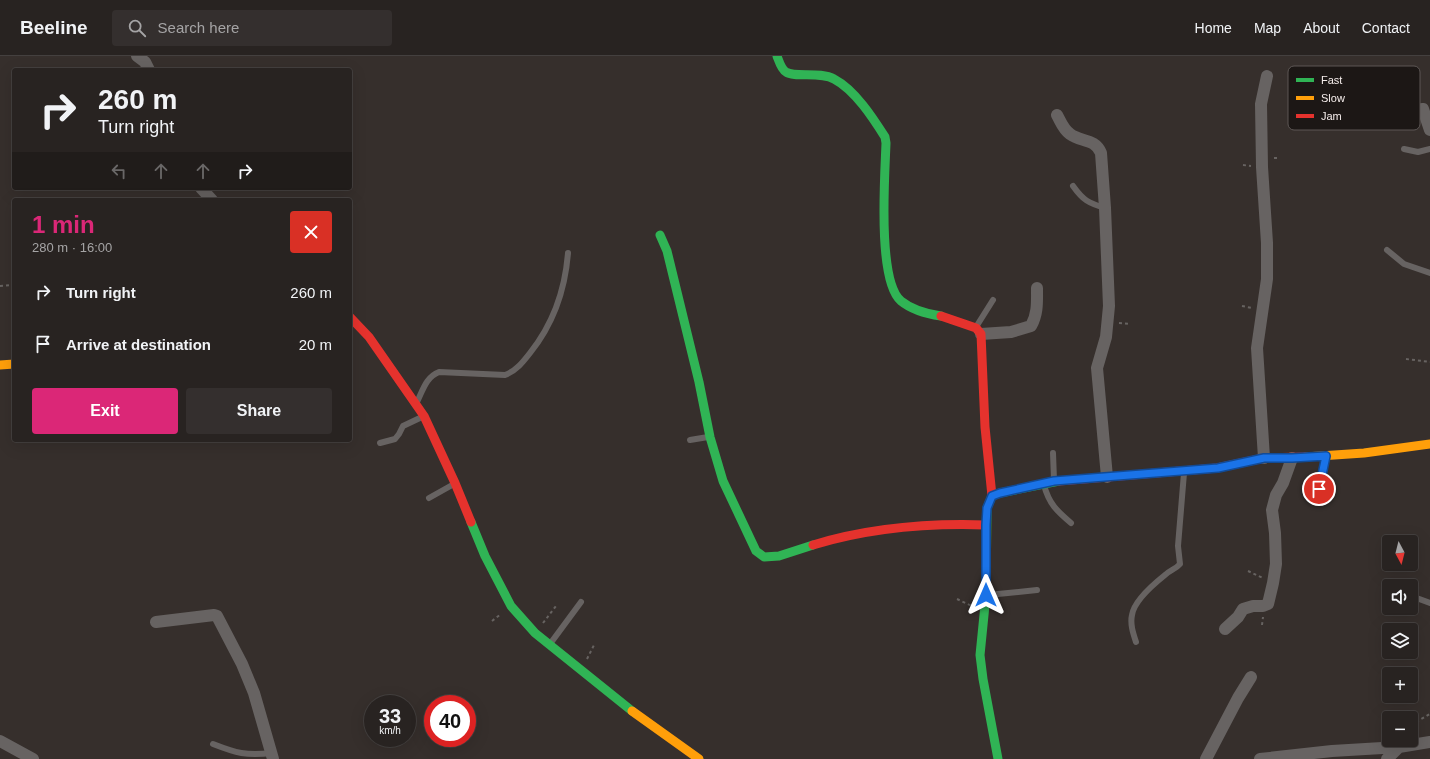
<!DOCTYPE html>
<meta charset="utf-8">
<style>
:root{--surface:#282321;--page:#342f2e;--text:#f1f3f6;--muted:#a5a4a5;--line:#44403f;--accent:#db2777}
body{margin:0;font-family:Helvetica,sans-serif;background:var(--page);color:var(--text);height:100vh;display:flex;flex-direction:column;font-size:15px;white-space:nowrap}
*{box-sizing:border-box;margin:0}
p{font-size:13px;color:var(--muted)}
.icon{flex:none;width:22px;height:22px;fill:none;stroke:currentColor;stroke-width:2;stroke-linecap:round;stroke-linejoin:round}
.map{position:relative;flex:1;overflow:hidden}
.panel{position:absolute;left:12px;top:142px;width:340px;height:244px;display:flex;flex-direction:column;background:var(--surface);border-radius:4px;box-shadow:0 4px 16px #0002,0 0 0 1px var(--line)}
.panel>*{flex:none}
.hud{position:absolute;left:12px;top:12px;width:340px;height:122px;border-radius:4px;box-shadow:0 4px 16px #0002,0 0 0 1px var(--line);background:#282321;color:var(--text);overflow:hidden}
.needle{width:26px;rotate:173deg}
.buttons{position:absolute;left:1382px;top:479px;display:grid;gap:8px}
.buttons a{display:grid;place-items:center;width:36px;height:36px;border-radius:4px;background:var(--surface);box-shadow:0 4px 16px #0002,0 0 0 1px var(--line);font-size:20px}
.speed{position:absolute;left:364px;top:639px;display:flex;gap:8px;font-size:20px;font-weight:700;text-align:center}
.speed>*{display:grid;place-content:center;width:52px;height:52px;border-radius:50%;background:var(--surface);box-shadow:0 4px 16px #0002,0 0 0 1px var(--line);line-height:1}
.speed small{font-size:10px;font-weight:400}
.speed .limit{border:6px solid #d22;background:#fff;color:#111}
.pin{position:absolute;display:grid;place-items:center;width:34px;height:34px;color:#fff;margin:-17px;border:2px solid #fff;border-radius:50%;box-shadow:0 1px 4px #0007}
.me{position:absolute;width:44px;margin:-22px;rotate:0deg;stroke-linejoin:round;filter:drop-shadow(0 0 3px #0008)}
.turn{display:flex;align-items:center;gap:14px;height:84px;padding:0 20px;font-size:18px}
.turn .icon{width:52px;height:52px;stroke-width:2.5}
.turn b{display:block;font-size:28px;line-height:34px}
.lanes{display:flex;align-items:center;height:38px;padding:0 20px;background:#0003;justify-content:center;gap:20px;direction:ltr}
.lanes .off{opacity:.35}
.round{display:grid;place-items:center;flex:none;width:42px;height:42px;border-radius:4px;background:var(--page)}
.head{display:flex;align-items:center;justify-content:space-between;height:68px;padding:0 20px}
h1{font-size:24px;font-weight:600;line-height:30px;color:var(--accent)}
.primary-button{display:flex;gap:8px;margin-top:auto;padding:8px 20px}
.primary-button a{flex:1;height:46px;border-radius:4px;background:var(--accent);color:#fff;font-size:16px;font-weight:600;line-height:46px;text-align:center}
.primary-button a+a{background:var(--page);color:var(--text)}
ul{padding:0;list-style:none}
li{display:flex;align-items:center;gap:12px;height:52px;padding:0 20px}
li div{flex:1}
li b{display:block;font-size:15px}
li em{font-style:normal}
header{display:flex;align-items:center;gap:24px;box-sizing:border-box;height:56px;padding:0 20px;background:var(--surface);border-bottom:1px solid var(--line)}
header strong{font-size:19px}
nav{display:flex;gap:22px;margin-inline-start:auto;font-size:14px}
.search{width:280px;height:36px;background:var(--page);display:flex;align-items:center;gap:10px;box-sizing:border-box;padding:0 14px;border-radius:4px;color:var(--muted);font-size:15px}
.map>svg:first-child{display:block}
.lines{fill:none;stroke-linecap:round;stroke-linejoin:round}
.path{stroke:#676361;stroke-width:2;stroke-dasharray:3 3;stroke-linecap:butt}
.lane{stroke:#676362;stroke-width:6}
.street{stroke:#676362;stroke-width:12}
.fast{stroke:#30b455;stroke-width:9}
.slow{stroke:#ff9f0a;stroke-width:9}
.jam{stroke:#e5322d;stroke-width:9}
.route-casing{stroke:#114b97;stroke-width:10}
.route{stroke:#1a73e8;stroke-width:7}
.key{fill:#1c1715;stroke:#5d5755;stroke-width:1}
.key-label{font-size:11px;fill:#f5edeb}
</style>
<header>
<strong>Beeline</strong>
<div class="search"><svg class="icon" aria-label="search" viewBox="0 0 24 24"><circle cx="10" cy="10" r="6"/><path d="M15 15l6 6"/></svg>Search here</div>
<nav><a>Home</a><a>Map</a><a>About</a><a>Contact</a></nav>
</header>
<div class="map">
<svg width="1430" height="703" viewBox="0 0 1430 703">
<rect width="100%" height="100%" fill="#362f2c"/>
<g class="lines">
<path class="path" d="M 1274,102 L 1280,102
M 1243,109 L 1251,110
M 0,230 L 14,229
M 1242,250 L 1252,252
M 1119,267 L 1130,268
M 1406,303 L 1430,306
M 1248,515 L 1263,522
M 957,543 L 972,550
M 492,565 L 501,558
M 543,567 L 556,550
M 1262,569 L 1263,561
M 587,603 L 595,587
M 1411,669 L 1430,658"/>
<path class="lane" d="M 1404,93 L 1418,96 L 1430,93
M 1073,130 C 1083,144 1088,147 1105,152
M 1387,194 L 1404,208 L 1430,217
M 976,271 L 993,244
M 417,346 C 423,334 426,321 439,316 L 505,319 C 516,315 523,306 530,297 C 554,267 565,235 568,197
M 690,384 L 708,381
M 380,387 L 395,383 L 399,378 L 403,370 L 422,361
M 1053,397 L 1054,424
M 1044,429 C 1049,448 1057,455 1071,467
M 429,442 L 454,428
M 1315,446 L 1323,419 L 1326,401
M 988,539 L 1037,534
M 1411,540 L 1430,547
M 1136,586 C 1133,577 1130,568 1132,559 C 1134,545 1155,527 1165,519 C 1170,514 1176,513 1180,508 L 1178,490 L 1184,417
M 550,588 L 581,546
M 213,688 C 236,697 246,700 272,697"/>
<path class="street" d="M 137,0 L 145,6 L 149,14
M 1394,57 L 1423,53 L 1430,74
M 1057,59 C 1061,66 1063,73 1070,78 C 1080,86 1095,82 1101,97 L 1105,152 L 1109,250 L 1106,281 L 1097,312 L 1107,421
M 201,132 L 212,144
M 981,278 L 1011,276 L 1031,270 C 1038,258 1037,245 1037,232
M 1264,402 L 1257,292 L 1267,223 L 1267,187 L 1262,111 L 1261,48 L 1267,20
M 156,566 L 214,559 L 217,560 L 242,608 L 254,637 L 273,703
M 1225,573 L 1238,561 L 1243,553 L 1253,550 L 1263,550 L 1268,548 L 1273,527 L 1276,508 L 1275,477 L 1272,454 L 1276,439 L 1283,427 L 1292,402
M 0,685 L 33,703
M 1206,703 L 1238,642 L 1251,621
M 1260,703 L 1332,695 L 1399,691 L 1430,686
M 1387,703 L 1399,691"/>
<path class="fast" d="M 777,0 C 779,5 781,13 786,16 C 795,22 820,15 834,23 C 855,34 873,62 885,81 L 886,87 C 885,118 877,225 901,245 C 912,254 927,258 941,260
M 660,179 L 667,195 L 699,326 L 710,381 L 723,425 L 756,495 L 764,501 L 779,500 L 813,489
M 471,466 L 485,500 L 511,550 L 535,577 L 632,655
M 998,703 L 983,623 L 980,599 L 986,539 L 987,452 L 992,440 L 1000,437 L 1059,425"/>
<path class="slow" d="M 0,309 L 14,308
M 1305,401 L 1364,397 L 1430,388
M 632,655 L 699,703"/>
<path class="jam" d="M 941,260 L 976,272 L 981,278 L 985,371 L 992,440
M 350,261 L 369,281 L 424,360 L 455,427 L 471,466
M 1059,425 L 1217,412 L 1264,402 L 1305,401
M 813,489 C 869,472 928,467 986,469"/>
</g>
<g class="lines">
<defs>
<path id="route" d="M 986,539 L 986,469 L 987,452 L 992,440 L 1000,437 L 1054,425 L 1218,412 L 1264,402 L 1292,402 L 1326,400 L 1319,433"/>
</defs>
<use href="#route" class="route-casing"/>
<use href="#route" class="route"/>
</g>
<rect x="1288" y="10" width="132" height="64" rx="6" class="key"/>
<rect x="1296" y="22" width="18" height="4" fill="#30b455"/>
<rect x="1296" y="40" width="18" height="4" fill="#ff9f0a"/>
<rect x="1296" y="58" width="18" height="4" fill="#e5322d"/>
<g class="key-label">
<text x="1321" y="28">Fast</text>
<text x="1321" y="46">Slow</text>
<text x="1321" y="64">Jam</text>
</g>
</svg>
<div class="buttons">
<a><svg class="needle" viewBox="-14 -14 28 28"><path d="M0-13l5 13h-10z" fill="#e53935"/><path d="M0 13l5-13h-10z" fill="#a5a4a5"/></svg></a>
<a><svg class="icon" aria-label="sound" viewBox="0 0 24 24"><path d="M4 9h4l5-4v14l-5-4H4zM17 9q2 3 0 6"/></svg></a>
<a><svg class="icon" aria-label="layers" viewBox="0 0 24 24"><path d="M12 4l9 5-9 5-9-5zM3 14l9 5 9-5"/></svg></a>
<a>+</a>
<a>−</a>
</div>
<div class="speed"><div>33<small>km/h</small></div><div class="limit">40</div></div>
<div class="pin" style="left:1319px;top:433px;background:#d93025"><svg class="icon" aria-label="arrive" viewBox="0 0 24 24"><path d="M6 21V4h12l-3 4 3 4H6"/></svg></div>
<svg class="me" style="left:986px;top:539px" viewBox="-20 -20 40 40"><path d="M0-17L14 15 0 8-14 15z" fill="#1a73e8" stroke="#fff" stroke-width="4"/></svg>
<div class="hud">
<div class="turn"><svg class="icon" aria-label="right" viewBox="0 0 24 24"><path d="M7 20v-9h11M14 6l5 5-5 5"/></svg><div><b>260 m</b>Turn right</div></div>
<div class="lanes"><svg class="icon off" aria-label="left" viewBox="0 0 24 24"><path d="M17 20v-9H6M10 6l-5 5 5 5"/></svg><svg class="icon off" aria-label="ahead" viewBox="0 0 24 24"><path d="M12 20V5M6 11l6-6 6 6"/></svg><svg class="icon off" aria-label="ahead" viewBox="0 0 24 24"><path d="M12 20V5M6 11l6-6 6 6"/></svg><svg class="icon" aria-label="right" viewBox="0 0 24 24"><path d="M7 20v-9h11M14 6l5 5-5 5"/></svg></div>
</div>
<section class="panel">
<div class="head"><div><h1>1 min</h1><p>280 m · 16:00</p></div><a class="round" style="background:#d93025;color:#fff"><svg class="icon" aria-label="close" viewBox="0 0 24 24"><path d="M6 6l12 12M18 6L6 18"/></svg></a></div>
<ul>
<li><svg class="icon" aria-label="right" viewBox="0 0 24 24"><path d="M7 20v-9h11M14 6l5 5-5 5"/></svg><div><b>Turn right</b></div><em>260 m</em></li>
<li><svg class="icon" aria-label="arrive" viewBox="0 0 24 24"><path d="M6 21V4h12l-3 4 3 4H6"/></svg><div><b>Arrive at destination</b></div><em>20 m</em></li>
</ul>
<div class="primary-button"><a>Exit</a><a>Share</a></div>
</section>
</div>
